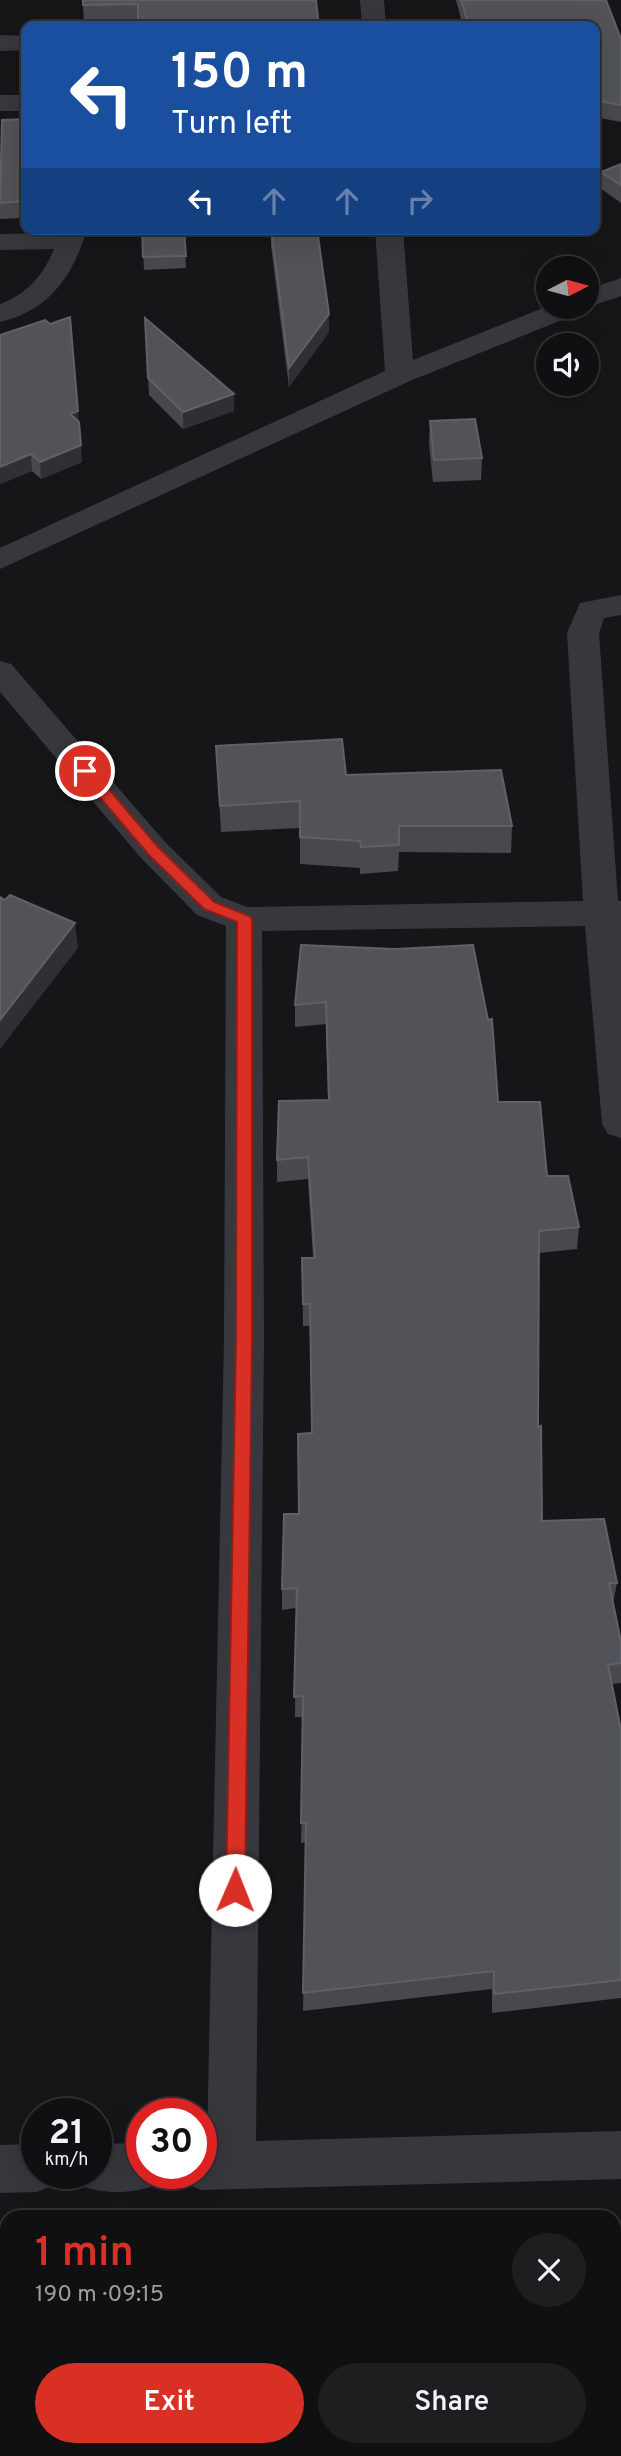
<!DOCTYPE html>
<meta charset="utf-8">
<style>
:root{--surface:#101012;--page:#1e1e20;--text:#f1f3f6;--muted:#9c9d9f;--line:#303032;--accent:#d93025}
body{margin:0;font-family:Overpass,sans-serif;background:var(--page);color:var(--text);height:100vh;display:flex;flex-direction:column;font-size:26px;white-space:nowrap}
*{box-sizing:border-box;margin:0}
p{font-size:23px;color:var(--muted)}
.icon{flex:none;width:38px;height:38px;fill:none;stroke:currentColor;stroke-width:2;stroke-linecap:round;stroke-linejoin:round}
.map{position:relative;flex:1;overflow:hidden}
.side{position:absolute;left:0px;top:2210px;width:621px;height:247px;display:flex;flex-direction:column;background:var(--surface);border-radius:21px 21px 0 0;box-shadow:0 7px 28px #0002,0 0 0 2px var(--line)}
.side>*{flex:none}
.top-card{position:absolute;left:21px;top:21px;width:579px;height:214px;border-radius:14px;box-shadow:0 7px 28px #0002,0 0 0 2px var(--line);background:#1a4fa0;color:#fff;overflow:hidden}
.needle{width:46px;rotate:84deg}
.fabs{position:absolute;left:536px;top:256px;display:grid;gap:14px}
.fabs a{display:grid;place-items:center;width:63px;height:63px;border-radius:50%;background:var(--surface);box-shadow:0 7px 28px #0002,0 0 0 2px var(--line);font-size:35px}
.speed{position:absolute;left:21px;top:2098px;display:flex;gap:14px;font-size:35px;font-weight:700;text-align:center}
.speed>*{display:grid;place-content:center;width:91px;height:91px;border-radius:50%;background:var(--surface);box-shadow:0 7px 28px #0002,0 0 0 2px var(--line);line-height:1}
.speed small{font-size:18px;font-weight:400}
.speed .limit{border:10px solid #d22;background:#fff;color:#111}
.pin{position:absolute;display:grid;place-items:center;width:60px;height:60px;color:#fff;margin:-30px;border:4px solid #fff;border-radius:50%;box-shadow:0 2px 7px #0007}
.me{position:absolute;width:77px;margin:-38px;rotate:1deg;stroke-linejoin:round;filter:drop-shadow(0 0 5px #0008)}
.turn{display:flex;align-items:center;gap:24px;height:147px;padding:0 35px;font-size:32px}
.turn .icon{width:91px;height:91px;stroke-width:2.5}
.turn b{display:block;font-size:49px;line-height:60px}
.lanes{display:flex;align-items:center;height:66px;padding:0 35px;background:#0003;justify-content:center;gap:35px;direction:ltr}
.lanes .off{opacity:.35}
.round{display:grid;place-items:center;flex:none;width:74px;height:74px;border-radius:37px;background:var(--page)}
.headline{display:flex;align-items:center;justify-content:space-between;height:119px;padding:0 35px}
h1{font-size:42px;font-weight:600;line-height:52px;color:var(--accent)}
.action{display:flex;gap:14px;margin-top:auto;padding:14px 35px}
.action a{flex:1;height:80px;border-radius:42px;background:var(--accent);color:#fff;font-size:28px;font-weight:600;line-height:80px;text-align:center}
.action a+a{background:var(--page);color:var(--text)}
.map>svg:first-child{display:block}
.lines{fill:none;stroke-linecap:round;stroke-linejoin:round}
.minor{fill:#37383d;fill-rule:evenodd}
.wall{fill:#47494d}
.shaded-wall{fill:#2f3033}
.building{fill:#525359;stroke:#5f6168;stroke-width:2}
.route{fill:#d93025;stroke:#8d1f18;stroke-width:2}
</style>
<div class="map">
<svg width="621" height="2456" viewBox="0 0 621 2456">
<rect width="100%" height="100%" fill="#161618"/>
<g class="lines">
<path class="minor" d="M 360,0 L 384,0 L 386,26 L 362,26 Z
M 0,35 L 26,36 L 26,50 L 0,51 Z
M 0,95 L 26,95 L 26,111 L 0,111 Z
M 60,229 L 87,229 C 73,276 50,310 0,322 L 0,304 C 27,294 43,276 54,249 L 0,250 L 0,234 L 59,233 Z
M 375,229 L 403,229 L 413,360 L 548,306 L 586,306 L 586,290 L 621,278 L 621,296 L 585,308 L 582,312 L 410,381 L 0,569 L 0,548 L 385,371 Z
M 621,595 L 621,615 L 604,618 L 599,633 L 618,901 L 621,901 L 621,1138 L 608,1134 L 602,1124 L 585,926 L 262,931 L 264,1339 L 256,2141 L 621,2131 L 621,2179 L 201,2190 L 184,2183 L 180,2174 L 201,2174 L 201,2142 L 207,2142 L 224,1339 L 226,926 L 197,915 L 141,858 L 0,692 L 0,661 L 11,664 L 165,842 L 221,897 L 247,907 L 583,901 L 567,633 L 580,603 Z
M 142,2143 L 142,2174 L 164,2174 L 159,2184 C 134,2194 104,2195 79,2185 L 74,2174 L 96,2174 L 96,2144 Z
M 37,2144 L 37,2174 L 59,2174 L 54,2185 L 37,2192 L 0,2193 L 0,2145 Z"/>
</g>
<path class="wall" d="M 316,0 L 138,22 L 84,23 L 83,5 Z
M 456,0 L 606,0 L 621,39 L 621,122 L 595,117 L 595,26 L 463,26 Z
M 26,119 L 26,218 L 0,219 L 0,162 Z
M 621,164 L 621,203 L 600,188 L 601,172 Z
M 142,229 L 184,229 L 186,268 L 144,270 Z
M 271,229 L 322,229 L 322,236 L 318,236 L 329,314 L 329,332 L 289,387 L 271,246 Z
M 145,318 L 234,411 L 183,429 L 149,395 Z
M 0,335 L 82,462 L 41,479 L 32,471 L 0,484 Z
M 430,421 L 482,458 L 481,480 L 433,482 L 429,444 Z
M 216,746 L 346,775 L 512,826 L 511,853 L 399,852 L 398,871 L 360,874 L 360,868 L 300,864 L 300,828 L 221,832 Z
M 301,945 L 498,1102 L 547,1176 L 579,1227 L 577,1249 L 539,1253 L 538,1427 L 542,1521 L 617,1583 L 613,1603 L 621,1642 L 621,1683 L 612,1684 L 621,1730 L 621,1998 L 492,2013 L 492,1989 L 303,2011 L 306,1842 L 301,1843 L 303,1717 L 295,1717 L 296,1608 L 282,1610 L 282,1589 L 299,1514 L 312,1433 L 310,1326 L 303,1326 L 302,1258 L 313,1258 L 308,1179 L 277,1182 L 277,1160 L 328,1100 L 326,1024 L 295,1027 L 295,1005 Z"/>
<path class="shaded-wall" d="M 329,314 L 329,332 L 289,387 L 289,368 Z
M 234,394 L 234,411 L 183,429 L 183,412 Z
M 78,411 L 79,428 L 70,414 Z
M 81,445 L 82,462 L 41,479 L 40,462 Z
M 31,454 L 32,471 L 0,484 L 0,467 Z
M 75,923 L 78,948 L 0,1049 L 0,1020 Z"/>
<path class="building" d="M 83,0 L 316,0 L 319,26 L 138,26 L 138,4 L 83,5 Z
M 461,0 L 606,0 L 621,39 L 621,105 L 595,100 L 595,26 L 469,26 Z
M 26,119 L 26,201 L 0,203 L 2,120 Z
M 621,164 L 621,185 L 601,172 Z
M 142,229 L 184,229 L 186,256 L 143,257 Z
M 271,229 L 317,229 L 329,314 L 289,368 Z
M 70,317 L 78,411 L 70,414 L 79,422 L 81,445 L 40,462 L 31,454 L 0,467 L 0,335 L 45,320 L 50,324 Z
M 145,318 L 234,394 L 183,412 L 148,378 Z
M 475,419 L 482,458 L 434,460 L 430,421 Z
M 342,739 L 346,775 L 501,770 L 512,826 L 399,826 L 399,845 L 361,847 L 360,841 L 300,837 L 300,801 L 220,806 L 216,746 Z
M 10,895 L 75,923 L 0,1020 L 0,897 L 5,900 Z
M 301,945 L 395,949 L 473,945 L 488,1020 L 492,1019 L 498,1102 L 540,1102 L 547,1176 L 568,1176 L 579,1227 L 539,1231 L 538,1427 L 541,1426 L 542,1521 L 604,1519 L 617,1583 L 609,1583 L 621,1642 L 621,1663 L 608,1665 L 621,1730 L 621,1980 L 494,1994 L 494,1971 L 303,1993 L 306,1823 L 301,1823 L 303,1696 L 294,1697 L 297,1588 L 282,1589 L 284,1514 L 299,1514 L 298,1434 L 312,1433 L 310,1304 L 303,1304 L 302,1258 L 315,1258 L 308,1157 L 277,1160 L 279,1101 L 329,1100 L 326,1002 L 295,1005 Z"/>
<path class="route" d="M 85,766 L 90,767 L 158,847 L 214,902 L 249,916 L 252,919 L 252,1339 L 245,1890 L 242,1896 L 235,1899 L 228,1896 L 226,1890 L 236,1339 L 237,922 L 204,909 L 148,854 L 80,774 L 78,771 Z"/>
</svg>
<div class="fabs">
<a><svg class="needle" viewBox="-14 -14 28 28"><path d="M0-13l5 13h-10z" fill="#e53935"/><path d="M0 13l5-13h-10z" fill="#9c9d9f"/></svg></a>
<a><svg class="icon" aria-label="sound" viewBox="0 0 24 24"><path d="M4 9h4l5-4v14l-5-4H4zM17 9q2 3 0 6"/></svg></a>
</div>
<div class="speed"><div>21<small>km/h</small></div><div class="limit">30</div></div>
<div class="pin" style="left:85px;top:771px;background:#d93025"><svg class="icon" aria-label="arrive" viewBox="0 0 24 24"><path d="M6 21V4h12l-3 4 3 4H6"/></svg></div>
<svg class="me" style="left:235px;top:1890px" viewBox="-20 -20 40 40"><circle r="19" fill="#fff"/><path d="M0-13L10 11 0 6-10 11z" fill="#d93025"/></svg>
<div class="top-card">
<div class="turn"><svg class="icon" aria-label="left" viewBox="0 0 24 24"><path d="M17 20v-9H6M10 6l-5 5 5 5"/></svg><div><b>150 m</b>Turn left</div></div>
<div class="lanes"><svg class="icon" aria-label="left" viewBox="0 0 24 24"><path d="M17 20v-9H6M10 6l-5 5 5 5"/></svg><svg class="icon off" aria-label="ahead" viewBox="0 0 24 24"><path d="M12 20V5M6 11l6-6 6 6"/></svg><svg class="icon off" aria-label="ahead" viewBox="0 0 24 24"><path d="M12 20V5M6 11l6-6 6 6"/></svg><svg class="icon off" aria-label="right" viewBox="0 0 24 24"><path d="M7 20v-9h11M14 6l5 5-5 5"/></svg></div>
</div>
<section class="side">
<div class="headline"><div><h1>1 min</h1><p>190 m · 09:15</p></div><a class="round"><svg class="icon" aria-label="close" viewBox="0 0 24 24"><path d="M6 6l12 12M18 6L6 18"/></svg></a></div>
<div class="action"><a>Exit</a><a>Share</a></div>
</section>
</div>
